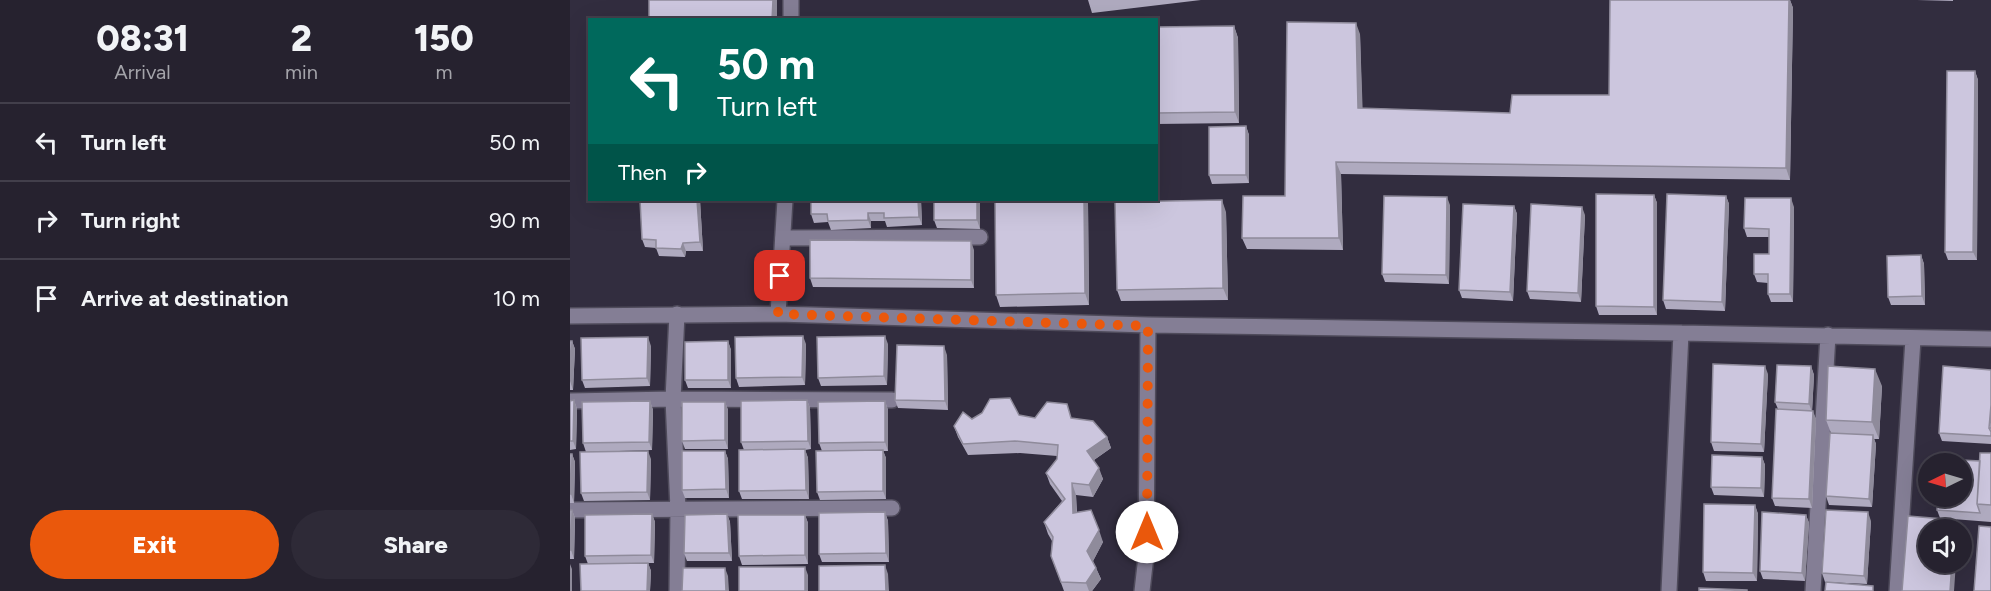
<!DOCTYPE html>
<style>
:root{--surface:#26222f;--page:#2e2a37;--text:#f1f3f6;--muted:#a4a4aa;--line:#423f4b;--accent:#ea580c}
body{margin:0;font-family:Figtree,sans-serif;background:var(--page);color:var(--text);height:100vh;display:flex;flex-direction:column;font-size:22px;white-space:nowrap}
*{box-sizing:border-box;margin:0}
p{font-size:20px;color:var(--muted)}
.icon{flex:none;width:33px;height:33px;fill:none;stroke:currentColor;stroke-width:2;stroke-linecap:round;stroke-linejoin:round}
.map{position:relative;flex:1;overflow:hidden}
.drawer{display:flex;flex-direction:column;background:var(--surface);width:570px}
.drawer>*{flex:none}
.top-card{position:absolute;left:18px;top:18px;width:570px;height:183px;border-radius:0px;box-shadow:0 6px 24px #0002,0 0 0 2px var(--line);background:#00695c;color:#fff;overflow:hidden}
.needle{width:39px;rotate:265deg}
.tools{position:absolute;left:1348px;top:453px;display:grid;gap:12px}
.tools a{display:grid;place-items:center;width:54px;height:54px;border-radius:50%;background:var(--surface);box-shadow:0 6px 24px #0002,0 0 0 2px var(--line);font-size:30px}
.pin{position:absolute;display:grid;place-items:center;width:51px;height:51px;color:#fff;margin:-26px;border-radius:12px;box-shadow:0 3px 9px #0006}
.me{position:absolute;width:66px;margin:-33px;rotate:0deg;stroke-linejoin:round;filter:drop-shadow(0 0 4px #0008)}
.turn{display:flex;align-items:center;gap:21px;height:126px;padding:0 30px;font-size:27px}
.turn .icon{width:78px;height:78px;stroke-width:2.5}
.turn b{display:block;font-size:42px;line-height:51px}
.then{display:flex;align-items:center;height:57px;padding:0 30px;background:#0003;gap:12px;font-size:22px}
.eta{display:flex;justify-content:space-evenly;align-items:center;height:102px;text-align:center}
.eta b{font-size:36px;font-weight:800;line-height:42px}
.button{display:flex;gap:12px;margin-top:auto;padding:12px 30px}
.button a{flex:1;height:69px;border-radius:36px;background:var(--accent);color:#fff;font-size:24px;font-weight:800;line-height:69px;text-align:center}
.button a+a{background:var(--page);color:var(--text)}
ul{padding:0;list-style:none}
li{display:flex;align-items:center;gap:18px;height:78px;padding:0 30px;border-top:2px solid var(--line)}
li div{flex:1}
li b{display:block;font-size:22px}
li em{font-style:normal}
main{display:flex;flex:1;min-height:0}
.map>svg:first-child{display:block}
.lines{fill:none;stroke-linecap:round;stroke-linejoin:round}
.service-casing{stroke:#4f4b5b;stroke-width:18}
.minor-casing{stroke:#4f4b5b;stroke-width:18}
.service{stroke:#847e95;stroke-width:15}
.minor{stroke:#847e95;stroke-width:15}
.wall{fill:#afaabf}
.shaded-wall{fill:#8f8b9b}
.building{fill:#ccc6de;stroke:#8f8b9b;stroke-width:1.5}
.route{stroke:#ea580c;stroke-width:10;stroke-dasharray:0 18}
</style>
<main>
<section class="drawer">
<div class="eta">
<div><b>08:31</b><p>Arrival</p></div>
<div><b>2</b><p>min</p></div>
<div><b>150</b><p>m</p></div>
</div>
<ul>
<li><svg class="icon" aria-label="left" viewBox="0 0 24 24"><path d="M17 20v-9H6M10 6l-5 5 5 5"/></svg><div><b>Turn left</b></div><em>50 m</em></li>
<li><svg class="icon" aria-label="right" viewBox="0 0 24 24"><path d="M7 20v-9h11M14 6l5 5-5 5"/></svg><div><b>Turn right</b></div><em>90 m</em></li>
<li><svg class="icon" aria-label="arrive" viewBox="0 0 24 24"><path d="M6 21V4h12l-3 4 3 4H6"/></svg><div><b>Arrive at destination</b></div><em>10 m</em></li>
</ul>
<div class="button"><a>Exit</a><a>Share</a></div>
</section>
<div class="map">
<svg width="1421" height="591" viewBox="0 0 1421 591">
<rect width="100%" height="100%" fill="#322d3f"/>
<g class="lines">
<defs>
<path id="service" d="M 213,238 L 410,237"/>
<path id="minor" d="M 221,20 L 221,0
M 208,314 L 215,200
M 0,316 L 208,314 L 578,325 L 1111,333 L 1421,339
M 0,401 L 103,399 L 322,400
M 0,510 L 322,508
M 107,591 L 108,509 L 103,399 L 107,314
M 572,591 L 576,556 L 578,325
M 1099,591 L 1111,333
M 1243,591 L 1258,335
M 1327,591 L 1343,339"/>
</defs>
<use href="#service" class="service-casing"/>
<use href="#minor" class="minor-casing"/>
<use href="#service" class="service"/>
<use href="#minor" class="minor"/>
</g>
<path class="wall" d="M 518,0 L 631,0 L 522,13 Z
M 1040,0 L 1220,0 L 1223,8 L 1220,180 L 771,174 L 773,250 L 677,249 L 672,238 L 715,196 L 790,34 L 792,108 L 940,113 L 1039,95 Z
M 1347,0 L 1383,0 L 1383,1 Z
M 664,26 L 668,38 L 669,123 L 586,124 L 586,27 Z
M 1405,71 L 1408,80 L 1407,260 L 1378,260 L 1375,252 Z
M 676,126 L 679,135 L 679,183 L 642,184 L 639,175 Z
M 1084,195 L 1087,203 L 1087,315 L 1029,315 L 1026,306 Z
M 1156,196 L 1159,204 L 1155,311 L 1096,309 L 1093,300 Z
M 130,200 L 133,251 L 116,251 L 115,257 L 89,256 L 86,248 L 75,247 L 72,239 Z
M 241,200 L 351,200 L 352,225 L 317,227 L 315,221 L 301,221 L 301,228 L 261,230 L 258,222 L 244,223 L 241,214 Z
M 410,200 L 410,229 L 367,228 L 364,220 Z
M 518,203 L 519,305 L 430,307 L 426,295 Z
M 880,205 L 879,284 L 815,282 L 812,274 Z
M 944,206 L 947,214 L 943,301 L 892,298 L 889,290 Z
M 1224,207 L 1223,302 L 1201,302 L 1198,294 L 1198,283 L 1187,282 L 1184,274 L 1199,254 L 1199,237 L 1177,237 L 1174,228 Z
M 656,212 L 658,300 L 551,301 L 547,290 Z
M 1015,215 L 1011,302 L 960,299 L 957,291 Z
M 404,250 L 404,288 L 243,287 L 240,278 Z
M 1351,255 L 1354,264 L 1355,305 L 1321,305 L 1318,297 Z
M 0,341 L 2,341 L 5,349 L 3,390 L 0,390 Z
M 158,341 L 161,350 L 161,388 L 118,388 L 115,380 Z
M 236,344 L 235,385 L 169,387 L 166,378 Z
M 318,344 L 317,385 L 251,386 L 248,378 Z
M 81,346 L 80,386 L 15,388 L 12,380 Z
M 377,355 L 378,410 L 328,408 L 325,400 Z
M 1241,366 L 1244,375 L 1242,411 L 1246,419 L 1242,508 L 1205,506 L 1202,498 L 1208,409 L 1205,402 Z
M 1421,370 L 1421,444 L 1372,441 L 1369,433 Z
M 1198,374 L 1194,452 L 1144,451 L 1141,442 Z
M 1312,386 L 1309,439 L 1304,439 L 1306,444 L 1302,507 L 1259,505 L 1256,496 L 1261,433 L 1256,420 Z
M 4,400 L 7,409 L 6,449 L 0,450 L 0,401 Z
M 237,400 L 240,408 L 241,449 L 235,450 L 238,458 L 239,499 L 172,499 L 169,491 L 174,450 L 171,442 Z
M 80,401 L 83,410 L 82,450 L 16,452 L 13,443 Z
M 315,401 L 318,410 L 318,451 L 313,451 L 316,458 L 316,499 L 250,500 L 247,492 L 252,451 L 249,443 Z
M 155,402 L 158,410 L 158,449 L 115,449 L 112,441 Z
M 449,415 L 465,418 L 502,418 L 537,437 L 541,448 L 524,460 L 533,479 L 523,497 L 506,495 L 507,512 L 533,542 L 523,561 L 526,568 L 531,579 L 522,591 L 494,591 L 481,556 L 482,541 L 478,534 L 474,522 L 492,501 L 480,484 L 476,473 L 487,459 L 487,456 L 450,453 L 398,455 L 388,437 L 384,426 L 402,419 Z
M 155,451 L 158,459 L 159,498 L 115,498 L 112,490 Z
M 1421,453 L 1421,522 L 1370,518 L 1367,510 L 1410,461 Z
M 0,454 L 2,454 L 5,462 L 4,503 L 0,503 Z
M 1192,457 L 1195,465 L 1194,497 L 1144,495 L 1141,487 Z
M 81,459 L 80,500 L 14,501 L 11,493 Z
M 1185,505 L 1188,514 L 1187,581 L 1136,581 L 1133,572 Z
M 0,510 L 2,510 L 5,518 L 4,559 L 0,559 Z
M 315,512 L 318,521 L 319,562 L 252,562 L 249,554 Z
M 82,514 L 85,522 L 84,563 L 78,563 L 81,571 L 80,591 L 11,591 L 18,564 L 15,556 Z
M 157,514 L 160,522 L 162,561 L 117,561 L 114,553 Z
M 235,515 L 238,523 L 238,564 L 172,565 L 169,556 Z
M 1236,515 L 1239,523 L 1235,581 L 1193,579 L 1190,571 Z
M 1301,521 L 1297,584 L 1255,582 L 1252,573 Z"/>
<path class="shaded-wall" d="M 203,0 L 207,0 L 207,20 L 202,20 Z
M 1219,0 L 1220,0 L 1223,8 L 1220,180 L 1216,168 Z
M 786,23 L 790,34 L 793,119 L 788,108 Z
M 664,26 L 668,38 L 669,123 L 665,112 Z
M 1405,71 L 1408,80 L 1407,260 L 1403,252 Z
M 676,126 L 679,135 L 679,183 L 676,175 Z
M 766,162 L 771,174 L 773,250 L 769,238 Z
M 1084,195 L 1087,203 L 1087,315 L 1084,307 Z
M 1156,196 L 1159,204 L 1155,311 L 1152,302 Z
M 877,197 L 880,205 L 879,284 L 876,275 Z
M 1221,198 L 1224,207 L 1223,302 L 1220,294 Z
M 127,200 L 130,200 L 133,251 L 130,242 Z
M 348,200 L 351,200 L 352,225 L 349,217 Z
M 407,200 L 410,200 L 410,229 L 407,220 Z
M 514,200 L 517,200 L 518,203 L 519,305 L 515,293 Z
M 652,200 L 656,212 L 658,300 L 653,288 Z
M 944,206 L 947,214 L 943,301 L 940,292 Z
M 1012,207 L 1015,215 L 1011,302 L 1008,293 Z
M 298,213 L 301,221 L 301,228 L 298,220 Z
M 401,241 L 404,250 L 404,288 L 401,280 Z
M 113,243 L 116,251 L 115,257 L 111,249 Z
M 1351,255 L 1354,264 L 1355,305 L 1352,296 Z
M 233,336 L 236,344 L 235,385 L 232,377 Z
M 315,336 L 318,344 L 317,385 L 314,376 Z
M 78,337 L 81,346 L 80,386 L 77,378 Z
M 2,341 L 5,349 L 3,390 L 0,381 Z
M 158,341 L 161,350 L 161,388 L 158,380 Z
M 374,346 L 377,355 L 378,410 L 375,401 Z
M 1195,366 L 1198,374 L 1194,452 L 1191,444 Z
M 1241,366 L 1244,375 L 1242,412 L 1239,404 Z
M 1305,369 L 1312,386 L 1309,439 L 1302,422 Z
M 4,400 L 7,409 L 6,449 L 3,441 Z
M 237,400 L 240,408 L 241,449 L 238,441 Z
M 80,401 L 83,410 L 82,450 L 79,442 Z
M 315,401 L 318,410 L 318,451 L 315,442 Z
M 155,402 L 158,410 L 158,449 L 155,440 Z
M 1243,411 L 1246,419 L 1242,508 L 1239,499 Z
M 1303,435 L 1306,444 L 1302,507 L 1299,499 Z
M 537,437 L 541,448 L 521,462 L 517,451 Z
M 235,449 L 238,458 L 239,499 L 236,490 Z
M 313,450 L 316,458 L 316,499 L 313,491 Z
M 78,451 L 81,459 L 80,500 L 77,492 Z
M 155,451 L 158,459 L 159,498 L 156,489 Z
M 2,454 L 5,462 L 4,503 L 1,494 Z
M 1192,457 L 1195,465 L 1194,497 L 1191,488 Z
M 529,468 L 533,479 L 523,497 L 519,485 Z
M 502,483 L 506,495 L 507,525 L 503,513 Z
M 1185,505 L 1188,514 L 1187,581 L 1183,573 Z
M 2,510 L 5,518 L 4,559 L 1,550 Z
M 315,512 L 318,521 L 319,562 L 316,553 Z
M 1298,512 L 1301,521 L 1297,584 L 1294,576 Z
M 82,514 L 85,522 L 84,563 L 81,555 Z
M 157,514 L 160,522 L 162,561 L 159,553 Z
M 235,515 L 238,523 L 238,564 L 235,555 Z
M 1236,515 L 1239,523 L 1235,581 L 1232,573 Z
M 1386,520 L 1389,529 L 1389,530 L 1385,530 Z
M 529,530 L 533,542 L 522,563 L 517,551 Z
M 1382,562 L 1386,562 L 1384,591 L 1380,591 Z
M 78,563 L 81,571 L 80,591 L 77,591 Z
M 0,564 L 2,569 L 2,591 L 0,591 Z
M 315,565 L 318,574 L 319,591 L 316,591 Z
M 235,567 L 238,575 L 238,591 L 235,591 Z
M 155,568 L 158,576 L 159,591 L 156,591 Z
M 526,568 L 531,579 L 522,591 L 519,591 L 516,583 Z"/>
<path class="building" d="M 79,0 L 203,0 L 202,20 L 79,20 Z
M 1040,0 L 1219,0 L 1216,168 L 766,162 L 769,238 L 672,238 L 673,196 L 715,196 L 717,22 L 786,23 L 788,108 L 940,113 L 942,95 L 1039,95 Z
M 664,26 L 665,112 L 586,113 L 586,27 Z
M 1377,71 L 1405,71 L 1403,252 L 1375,252 Z
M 676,126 L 676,175 L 639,175 L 639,127 Z
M 1026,194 L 1084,195 L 1084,307 L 1026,306 Z
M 1097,194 L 1156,196 L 1152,302 L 1093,300 Z
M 814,196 L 877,197 L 876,275 L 812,274 Z
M 1175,198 L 1221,198 L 1220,294 L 1198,294 L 1198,274 L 1184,274 L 1184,254 L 1199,254 L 1199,229 L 1174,228 Z
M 70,200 L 127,200 L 130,242 L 113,243 L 111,249 L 86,248 L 86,240 L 72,239 Z
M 241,200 L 348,200 L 349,217 L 314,218 L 314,213 L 298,213 L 298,220 L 258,221 L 257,214 L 241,214 Z
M 364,200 L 407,200 L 407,220 L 364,220 Z
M 425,200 L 514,200 L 515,293 L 426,295 Z
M 652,200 L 653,288 L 547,290 L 545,202 Z
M 893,204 L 944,206 L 940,292 L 889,290 Z
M 961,204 L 1012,207 L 1008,293 L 957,291 Z
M 240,240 L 401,241 L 401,280 L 240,278 Z
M 1351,255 L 1352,296 L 1318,297 L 1317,256 Z
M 233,336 L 232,377 L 166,378 L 165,337 Z
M 315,336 L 314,376 L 248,378 L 247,337 Z
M 78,337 L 77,378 L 12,380 L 11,338 Z
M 0,341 L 2,341 L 0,381 Z
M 158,341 L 158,380 L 115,380 L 115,342 Z
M 327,345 L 374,346 L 375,401 L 325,400 Z
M 1143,364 L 1195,366 L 1191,444 L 1141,442 Z
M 1207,365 L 1241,366 L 1239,404 L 1205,402 Z
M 1258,366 L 1305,369 L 1302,422 L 1256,420 Z
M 1373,366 L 1421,370 L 1421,405 L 1419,428 L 1421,432 L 1421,436 L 1369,433 Z
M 440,398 L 449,415 L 465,418 L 477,402 L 497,404 L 501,418 L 523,421 L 537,437 L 517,451 L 529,468 L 519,485 L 502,483 L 503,513 L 521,510 L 529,530 L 517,551 L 526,568 L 516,583 L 491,582 L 481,556 L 483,537 L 474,522 L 495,499 L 476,473 L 487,459 L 488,445 L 445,441 L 393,444 L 384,426 L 393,412 L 402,419 L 412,413 L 420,399 Z
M 4,400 L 3,441 L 0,441 L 0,401 Z
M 237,400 L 238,441 L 171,442 L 171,401 Z
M 80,401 L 79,442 L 13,443 L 12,402 Z
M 315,401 L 315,442 L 249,443 L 248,402 Z
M 112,402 L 155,402 L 155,440 L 112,441 Z
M 1421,405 L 1421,428 L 1419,428 Z
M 1206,409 L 1243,411 L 1239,499 L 1202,498 Z
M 1260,433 L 1303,435 L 1299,499 L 1256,496 Z
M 235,449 L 236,490 L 169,491 L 169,450 Z
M 313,450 L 313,491 L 247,492 L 246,451 Z
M 78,451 L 77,492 L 11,493 L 10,452 Z
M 112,451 L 155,451 L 156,489 L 112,490 Z
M 1410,453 L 1421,453 L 1421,505 L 1407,504 Z
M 0,454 L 2,454 L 1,494 L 0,494 Z
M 1142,455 L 1192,457 L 1191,488 L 1141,487 Z
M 1370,459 L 1410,461 L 1407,504 L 1410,513 L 1367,510 L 1368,496 L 1392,496 L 1392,464 L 1370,464 Z
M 1134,504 L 1185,505 L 1183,573 L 1133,572 Z
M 0,510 L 2,510 L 1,550 L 0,550 Z
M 1256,510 L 1298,512 L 1294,576 L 1252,573 Z
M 315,512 L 316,553 L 249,554 L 249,513 Z
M 1192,512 L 1236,515 L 1232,573 L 1190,571 Z
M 82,514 L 81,555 L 15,556 L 15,515 Z
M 157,514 L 159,553 L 114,553 L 115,515 Z
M 168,515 L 235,515 L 235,555 L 169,556 Z
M 1338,516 L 1386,520 L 1385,530 L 1359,530 L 1359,562 L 1382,562 L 1380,591 L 1332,591 Z
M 1409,526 L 1421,527 L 1421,591 L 1404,591 Z
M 78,563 L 77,591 L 11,591 L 10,564 Z
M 315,565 L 316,591 L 249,591 L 249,566 Z
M 169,567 L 235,567 L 235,591 L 169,591 Z
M 113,568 L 155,568 L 156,591 L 112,591 Z
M 1256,582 L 1303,586 L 1303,591 L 1255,591 Z
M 1129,588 L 1177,590 L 1177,591 L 1129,591 Z"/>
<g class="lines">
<path class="route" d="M 210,276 L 208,314 L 578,326 L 577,532"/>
</g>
</svg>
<div class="tools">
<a><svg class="needle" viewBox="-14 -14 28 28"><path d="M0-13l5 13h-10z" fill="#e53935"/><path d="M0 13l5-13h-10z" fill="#a4a4aa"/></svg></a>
<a><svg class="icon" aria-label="sound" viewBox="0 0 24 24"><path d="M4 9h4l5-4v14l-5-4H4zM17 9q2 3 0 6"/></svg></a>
</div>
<div class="pin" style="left:210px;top:276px;background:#d93025"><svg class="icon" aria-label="arrive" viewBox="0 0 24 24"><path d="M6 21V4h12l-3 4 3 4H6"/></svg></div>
<svg class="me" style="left:577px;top:532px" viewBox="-20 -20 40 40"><circle r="19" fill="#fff"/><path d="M0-13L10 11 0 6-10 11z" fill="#ea580c"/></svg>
<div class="top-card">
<div class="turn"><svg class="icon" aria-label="left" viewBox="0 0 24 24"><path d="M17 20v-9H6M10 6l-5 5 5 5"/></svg><div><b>50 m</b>Turn left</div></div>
<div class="then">Then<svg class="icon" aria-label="right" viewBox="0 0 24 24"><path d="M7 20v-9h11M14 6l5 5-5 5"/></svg></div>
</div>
</div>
</main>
